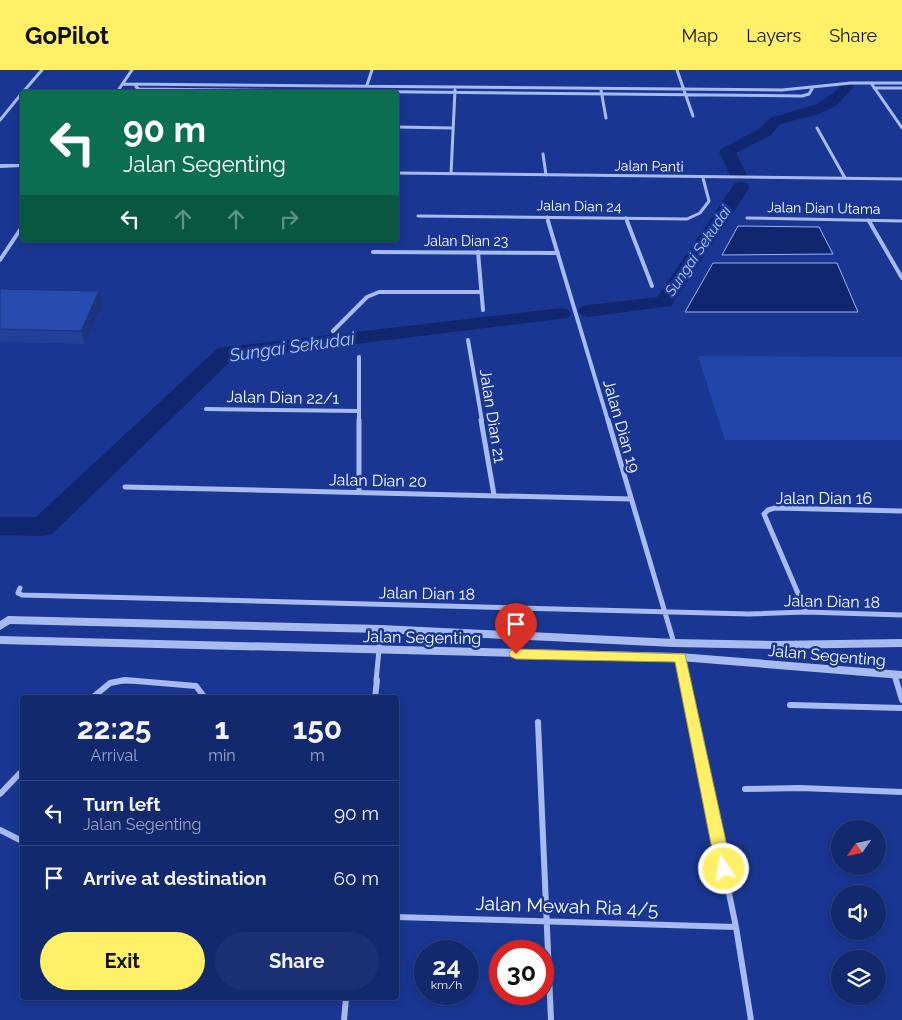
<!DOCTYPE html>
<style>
:root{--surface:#13296e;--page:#1c3173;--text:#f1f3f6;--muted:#9da6c2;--line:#324581;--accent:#fff067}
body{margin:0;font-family:Raleway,sans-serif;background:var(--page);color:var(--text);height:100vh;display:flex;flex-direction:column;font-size:19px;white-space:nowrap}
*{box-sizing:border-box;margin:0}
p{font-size:16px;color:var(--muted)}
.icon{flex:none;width:28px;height:28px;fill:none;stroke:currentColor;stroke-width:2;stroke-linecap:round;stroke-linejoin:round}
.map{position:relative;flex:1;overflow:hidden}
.details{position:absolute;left:20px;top:625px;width:379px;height:305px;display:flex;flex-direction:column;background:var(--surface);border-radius:5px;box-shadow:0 2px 8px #0003,0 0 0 1px var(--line)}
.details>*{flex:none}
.top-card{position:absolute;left:20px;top:20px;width:379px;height:152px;border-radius:5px;box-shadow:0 2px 8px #0003,0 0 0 1px var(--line);background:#0b6e4f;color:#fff;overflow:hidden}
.needle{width:32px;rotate:236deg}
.tools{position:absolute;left:831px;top:750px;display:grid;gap:10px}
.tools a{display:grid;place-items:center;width:55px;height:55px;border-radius:50%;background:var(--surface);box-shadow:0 2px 8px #0003,0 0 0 1px var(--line);font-size:25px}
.speed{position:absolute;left:414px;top:870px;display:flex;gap:10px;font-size:25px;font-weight:700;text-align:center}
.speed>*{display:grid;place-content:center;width:65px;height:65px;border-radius:50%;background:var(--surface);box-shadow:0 2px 8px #0003,0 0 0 1px var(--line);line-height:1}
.speed small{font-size:12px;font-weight:400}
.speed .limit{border:8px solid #d22;background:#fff;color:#111}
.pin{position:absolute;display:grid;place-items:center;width:42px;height:42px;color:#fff;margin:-51px -21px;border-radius:50% 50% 50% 0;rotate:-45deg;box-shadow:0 0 5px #0007}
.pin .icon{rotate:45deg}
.me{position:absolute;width:55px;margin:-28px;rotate:348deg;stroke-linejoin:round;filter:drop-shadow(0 0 4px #0008)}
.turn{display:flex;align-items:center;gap:18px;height:105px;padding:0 20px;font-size:22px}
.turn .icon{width:65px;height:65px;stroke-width:2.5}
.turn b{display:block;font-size:35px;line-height:42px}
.lanes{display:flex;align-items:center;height:48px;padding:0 20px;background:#0003;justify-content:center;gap:25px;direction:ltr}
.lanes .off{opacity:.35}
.eta{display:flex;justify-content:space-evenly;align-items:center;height:85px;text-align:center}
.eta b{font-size:30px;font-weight:700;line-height:35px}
.cta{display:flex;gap:10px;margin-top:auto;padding:10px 20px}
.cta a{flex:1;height:58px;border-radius:30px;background:var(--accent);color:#111;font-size:20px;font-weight:700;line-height:58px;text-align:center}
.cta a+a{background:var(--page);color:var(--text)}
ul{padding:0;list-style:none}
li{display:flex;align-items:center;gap:15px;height:65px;padding:0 20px;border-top:1px solid var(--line)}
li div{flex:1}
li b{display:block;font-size:19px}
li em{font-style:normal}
header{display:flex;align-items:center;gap:30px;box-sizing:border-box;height:70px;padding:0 25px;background:var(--accent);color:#111}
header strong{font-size:24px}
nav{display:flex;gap:28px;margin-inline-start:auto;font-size:18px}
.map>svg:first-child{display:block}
.green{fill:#2245ab}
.water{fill:#10276f;stroke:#9bb3f2}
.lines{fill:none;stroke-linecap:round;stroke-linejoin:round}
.river{fill:#10276f;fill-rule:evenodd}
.minor-far3{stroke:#a8bbef;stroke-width:3}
.minor-far2{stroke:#a8bbef;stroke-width:4}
.minor-far1{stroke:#a8bbef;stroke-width:5}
.minor{stroke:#a8bbef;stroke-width:6}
.tertiary{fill:#a8bbef;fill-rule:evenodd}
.wall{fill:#224097}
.shaded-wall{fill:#1c347b}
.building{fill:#284bb0;stroke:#1c347b}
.route{fill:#fff067;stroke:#a69c43}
.labels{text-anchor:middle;stroke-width:5;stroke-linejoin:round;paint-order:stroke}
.far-street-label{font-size:14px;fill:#fff;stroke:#193792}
.far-water-label{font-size:15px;font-style:italic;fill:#b4c6f6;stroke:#193792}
.street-label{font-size:16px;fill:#fff;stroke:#193792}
.water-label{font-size:18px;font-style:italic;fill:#b4c6f6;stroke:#193792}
.near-street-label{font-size:19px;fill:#fff;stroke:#193792}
</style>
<header>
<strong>GoPilot</strong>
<nav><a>Map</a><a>Layers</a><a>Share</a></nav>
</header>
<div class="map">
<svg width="902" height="950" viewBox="0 0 902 950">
<rect width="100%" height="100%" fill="#193792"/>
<path class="green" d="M 698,286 L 902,287 L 902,370 L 725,370 Z"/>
<path class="water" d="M 738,156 L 819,157 L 833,184 L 722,185 Z
M 713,193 L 837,193 L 858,242 L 685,242 Z"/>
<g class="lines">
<path class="river" d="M 847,13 L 852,14 L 854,17 L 836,36 L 819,44 L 780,54 L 771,65 L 736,83 L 747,105 L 744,109 L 732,109 L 719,82 L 721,79 L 759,59 L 770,48 L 817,34 L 833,23 L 842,14 Z
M 741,112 L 747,113 L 750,117 L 671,236 L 588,247 L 581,245 L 578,241 L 581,237 L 588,235 L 657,227 L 735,113 Z
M 561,238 L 568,240 L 571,244 L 568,248 L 233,289 L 52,464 L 42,466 L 0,465 L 0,447 L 36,447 L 218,278 Z"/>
<path class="minor-far3" d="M 677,0 L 693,46
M 871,13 L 902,58
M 123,14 L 782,20 L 851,13 L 902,13
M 137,14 L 136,17 L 139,19 L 802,26 L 809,24 L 812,19
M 367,15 L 372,0
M 874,18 L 902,18
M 601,20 L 606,48
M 23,22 L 42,0
M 117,22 L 132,0
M 0,50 L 22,23
M 396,57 L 452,58
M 817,58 L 845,108
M 543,84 L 546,105
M 396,103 L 902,109
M 451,104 L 455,20
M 418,146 L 687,149 L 700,143 L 709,131 L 703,108
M 547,147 L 549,153
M 626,148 L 628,153
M 747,148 L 902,151
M 868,150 L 870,153"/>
<path class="minor-far2" d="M 548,151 L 608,351
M 627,151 L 652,216
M 869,151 L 902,208
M 373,182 L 558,183
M 478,182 L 483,240
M 0,190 L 22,157
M 333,261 L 367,227 L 379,222 L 481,222
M 468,270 L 482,351
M 359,287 L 359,351
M 206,339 L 359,341"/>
<path class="minor-far1" d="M 359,350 L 359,422
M 481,350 L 494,425
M 608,350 L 674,573
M 125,417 L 631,429
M 20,518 L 18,523 L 22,525 L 749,544 L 806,542 L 902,545
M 806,542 L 764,444 L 768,440 L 775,438 L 902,441
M 680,587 L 685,611
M 894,605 L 896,611
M 119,611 L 138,611
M 376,611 L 381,559"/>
<path class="minor" d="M 685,610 L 736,857 L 751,950
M 896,610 L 902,630
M 92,628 L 110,613 L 125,610 L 196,616 L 205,628
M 375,628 L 377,610
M 790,635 L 902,638
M 538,652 L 551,950
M 745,719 L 800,718 L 902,722
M 0,724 L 22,701
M 0,760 L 22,771
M 396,847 L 736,857
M 344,950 L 346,928"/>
<path class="tertiary" d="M 0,94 L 22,94 L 22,97 L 0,98 Z
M 8,546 L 381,555 L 674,569 L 774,571 L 902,569 L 902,577 L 774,579 L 674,577 L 381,563 L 10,554 L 0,560 L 0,551 Z
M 0,566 L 680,583 L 902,601 L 902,609 L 680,591 L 0,574 Z"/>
</g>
<path class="wall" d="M 0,219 L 103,234 L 85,274 L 0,272 Z"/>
<path class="shaded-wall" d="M 99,221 L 103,234 L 85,274 L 81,261 Z"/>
<path class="building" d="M 0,219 L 99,221 L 81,261 L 0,259 Z"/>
<path class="route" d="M 516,579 L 685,584 L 732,799 L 729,804 L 724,806 L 719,804 L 716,799 L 675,592 L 516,589 L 511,587 L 509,584 L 511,580 Z"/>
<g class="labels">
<g class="far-street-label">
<text transform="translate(649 96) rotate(1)" y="5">Jalan Panti</text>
<text transform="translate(579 136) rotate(1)" y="5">Jalan Dian 24</text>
<text transform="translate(824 138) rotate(1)" y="5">Jalan Dian Utama</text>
<text x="466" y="176">Jalan Dian 23</text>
</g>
<g class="far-water-label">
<text transform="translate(698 181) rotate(-56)" y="5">Sungai Sekudai</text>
</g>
<g class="street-label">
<text transform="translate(283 327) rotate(1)" y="6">Jalan Dian 22/1</text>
<text transform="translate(493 346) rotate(81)" y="6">Jalan Dian 21</text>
<text transform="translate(622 356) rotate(74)" y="6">Jalan Dian 19</text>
<text transform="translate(378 410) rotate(1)" y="6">Jalan Dian 20</text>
<text x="824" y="434">Jalan Dian 16</text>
<text transform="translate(427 523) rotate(1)" y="6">Jalan Dian 18</text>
<text transform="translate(832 531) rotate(1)" y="6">Jalan Dian 18</text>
<text transform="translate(422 567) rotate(1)" y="6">Jalan Segenting</text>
<text transform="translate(827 585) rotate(5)" y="6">Jalan Segenting</text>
</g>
<g class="water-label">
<text transform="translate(292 277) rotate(-8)" y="6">Sungai Sekudai</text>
</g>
<g class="near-street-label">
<text transform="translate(567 836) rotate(2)" y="7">Jalan Mewah Ria 4/5</text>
</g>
</g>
</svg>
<div class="tools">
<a><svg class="needle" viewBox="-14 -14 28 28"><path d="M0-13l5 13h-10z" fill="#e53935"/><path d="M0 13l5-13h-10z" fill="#9da6c2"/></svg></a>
<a><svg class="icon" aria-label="sound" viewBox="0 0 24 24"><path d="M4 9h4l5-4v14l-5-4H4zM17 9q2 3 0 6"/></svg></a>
<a><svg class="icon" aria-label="layers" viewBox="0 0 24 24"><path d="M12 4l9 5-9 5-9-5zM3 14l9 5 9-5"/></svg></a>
</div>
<div class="speed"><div>24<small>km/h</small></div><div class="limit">30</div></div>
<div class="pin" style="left:516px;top:584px;background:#d93025"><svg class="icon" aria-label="arrive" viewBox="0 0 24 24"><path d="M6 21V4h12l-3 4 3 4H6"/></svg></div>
<svg class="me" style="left:724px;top:799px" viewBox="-20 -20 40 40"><circle r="17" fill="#fff067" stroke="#fff" stroke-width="3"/><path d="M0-11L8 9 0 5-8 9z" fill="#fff"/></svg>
<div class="top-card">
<div class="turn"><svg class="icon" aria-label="left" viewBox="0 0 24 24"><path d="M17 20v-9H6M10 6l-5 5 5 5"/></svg><div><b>90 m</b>Jalan Segenting</div></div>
<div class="lanes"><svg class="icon" aria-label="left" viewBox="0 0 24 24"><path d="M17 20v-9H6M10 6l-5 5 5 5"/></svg><svg class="icon off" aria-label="ahead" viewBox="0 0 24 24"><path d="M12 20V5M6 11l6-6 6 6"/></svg><svg class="icon off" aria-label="ahead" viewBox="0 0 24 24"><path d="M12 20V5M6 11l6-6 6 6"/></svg><svg class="icon off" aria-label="right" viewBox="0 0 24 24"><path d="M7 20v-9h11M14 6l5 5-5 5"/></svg></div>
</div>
<section class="details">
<div class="eta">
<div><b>22:25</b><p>Arrival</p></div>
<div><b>1</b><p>min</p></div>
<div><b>150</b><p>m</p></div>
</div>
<ul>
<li><svg class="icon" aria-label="left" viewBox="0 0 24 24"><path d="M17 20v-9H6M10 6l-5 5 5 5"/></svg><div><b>Turn left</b><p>Jalan Segenting</p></div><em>90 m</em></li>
<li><svg class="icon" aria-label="arrive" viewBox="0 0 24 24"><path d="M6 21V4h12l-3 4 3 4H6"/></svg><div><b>Arrive at destination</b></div><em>60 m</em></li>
</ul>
<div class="cta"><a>Exit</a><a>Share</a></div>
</section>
</div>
